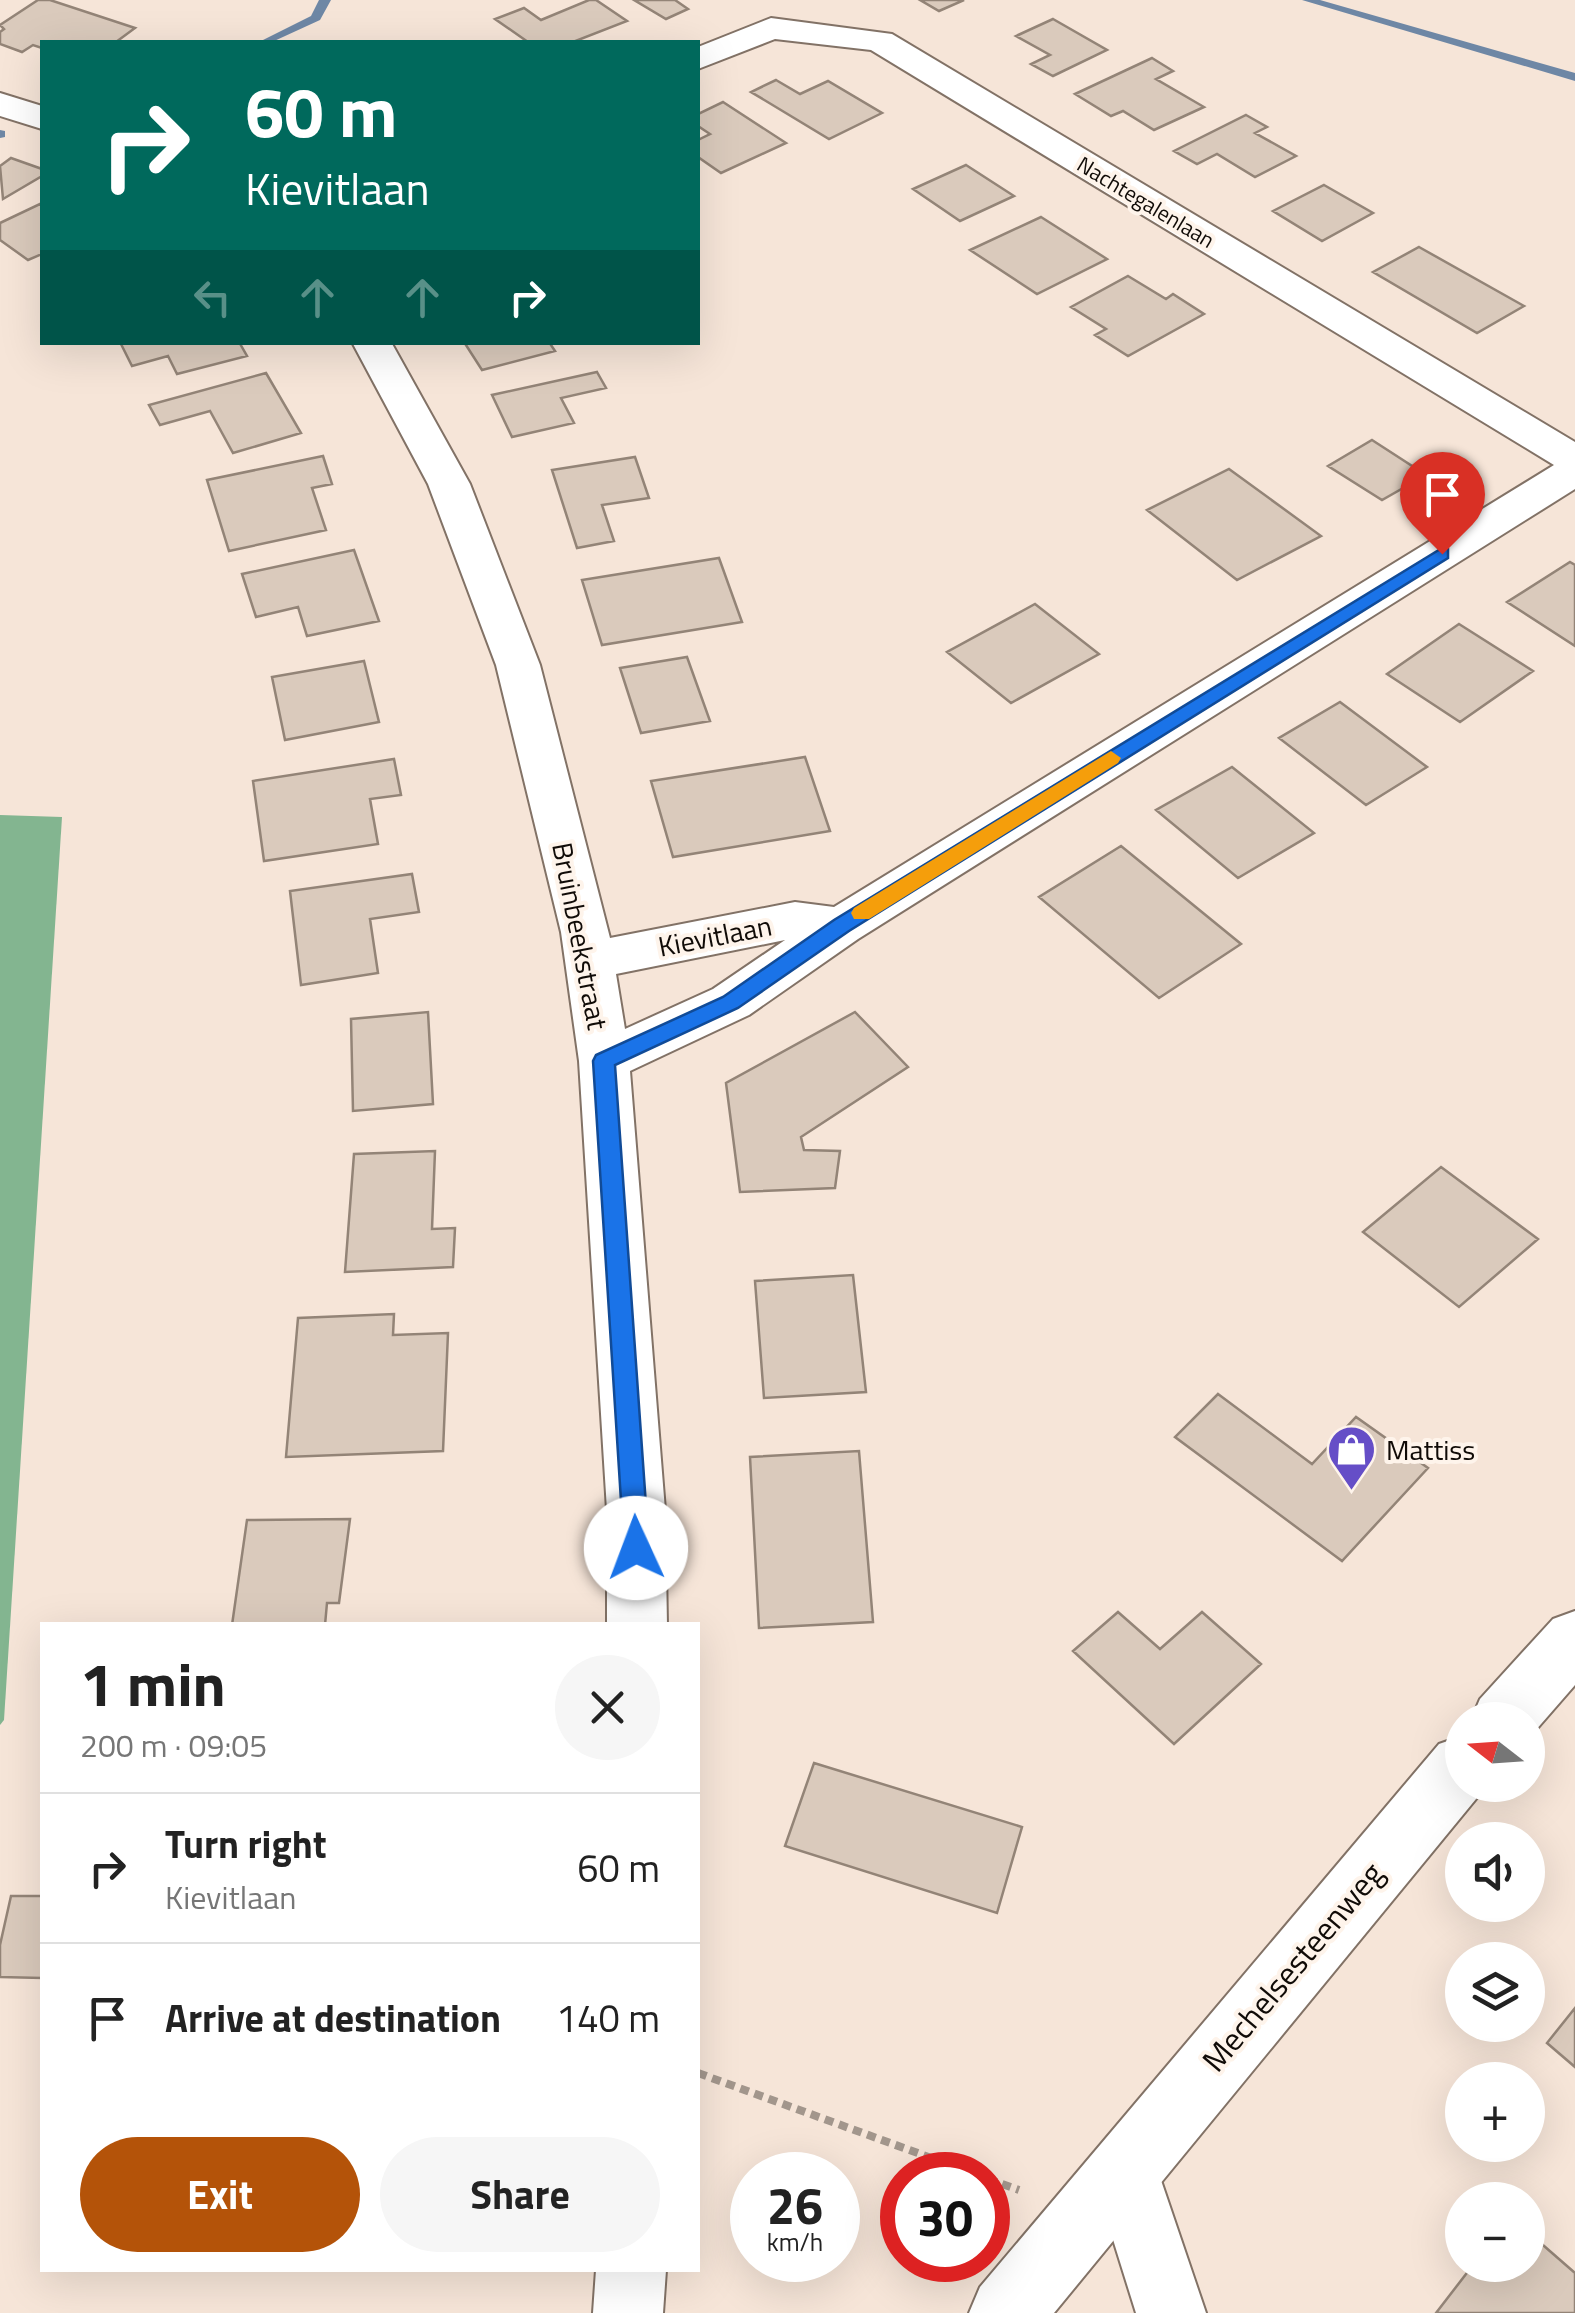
<!DOCTYPE html>
<meta charset="utf-8">
<style>
:root{--surface:#fff;--page:#f6f6f6;--text:#222;--muted:#767676;--line:#e0e0e0;--accent:#b45309}
body{margin:0;font-family:"Titillium Web",sans-serif;background:var(--page);color:var(--text);height:100vh;display:flex;flex-direction:column;font-size:38px;white-space:nowrap}
*{box-sizing:border-box;margin:0}
p{font-size:32px;color:var(--muted)}
.icon{flex:none;width:55px;height:55px;fill:none;stroke:currentColor;stroke-width:2;stroke-linecap:round;stroke-linejoin:round}
.map{position:relative;flex:1;overflow:hidden}
.side{position:absolute;left:40px;top:1622px;width:660px;height:650px;display:flex;flex-direction:column;background:var(--surface);border-radius:0px;box-shadow:0 10px 40px #0002}
.side>*{flex:none}
.top-card{position:absolute;left:40px;top:40px;width:660px;height:305px;border-radius:0px;box-shadow:0 10px 40px #0002;background:#00695c;color:#fff;overflow:hidden}
.needle{width:65px;rotate:287deg}
.tools{position:absolute;left:1445px;top:1702px;display:grid;gap:20px}
.tools a{display:grid;place-items:center;width:100px;height:100px;border-radius:50%;background:var(--surface);box-shadow:0 10px 40px #0002;font-size:50px}
.speed{position:absolute;left:730px;top:2152px;display:flex;gap:20px;font-size:50px;font-weight:700;text-align:center}
.speed>*{display:grid;place-content:center;width:130px;height:130px;border-radius:50%;background:var(--surface);box-shadow:0 10px 40px #0002;line-height:1}
.speed small{font-size:25px;font-weight:400}
.speed .limit{border:15px solid #d22;background:#fff;color:#111}
.pin{position:absolute;display:grid;place-items:center;width:85px;height:85px;color:#fff;margin:-102px -42px;border-radius:50% 50% 50% 0;rotate:-45deg;box-shadow:0 0 10px #0007}
.pin .icon{rotate:45deg}
.me{position:absolute;width:110px;margin:-55px;rotate:358deg;stroke-linejoin:round;filter:drop-shadow(0 0 8px #0008)}
.turn{display:flex;align-items:center;gap:35px;height:210px;padding:0 40px;font-size:45px}
.turn .icon{width:130px;height:130px;stroke-width:2.5}
.turn b{display:block;font-size:70px;line-height:85px}
.lanes{display:flex;align-items:center;height:95px;padding:0 40px;background:#0003;justify-content:center;gap:50px;direction:ltr}
.lanes .off{opacity:.35}
.round{display:grid;place-items:center;flex:none;width:105px;height:105px;border-radius:52px;background:var(--page)}
.overview{display:flex;align-items:center;justify-content:space-between;height:170px;padding:0 40px}
h1{font-size:60px;font-weight:700;line-height:75px}
.action{display:flex;gap:20px;margin-top:auto;padding:20px 40px}
.action a{flex:1;height:115px;border-radius:60px;background:var(--accent);color:#fff;font-size:40px;font-weight:700;line-height:115px;text-align:center}
.action a+a{background:var(--page);color:var(--text)}
ul{padding:0;list-style:none}
li{display:flex;align-items:center;gap:30px;height:150px;padding:0 40px;border-top:2px solid var(--line)}
li div{flex:1}
li b{display:block;font-size:38px}
li em{font-style:normal}
.map>svg:first-child{display:block}
.forest{fill:#83b590}
.lines{fill:none;stroke-linecap:round;stroke-linejoin:round}
.stream{fill:#6e87a5;fill-rule:evenodd}
.building{fill:#dacabc;stroke:#938477;stroke-width:2.5}
.street-casing{stroke:#827266;stroke-width:4}
.secondary-casing{stroke:#827266;stroke-width:4}
.path{stroke:#a2968c;stroke-width:8;stroke-dasharray:9 6;stroke-linecap:butt}
.street{fill:#fff;fill-rule:evenodd}
.secondary{fill:#fff;fill-rule:evenodd}
.route{fill:#1a73e8;stroke:#114b97;stroke-width:2.5}
.slow{fill:#f59e0b}
.labels{text-anchor:middle;stroke-width:8;stroke-linejoin:round;paint-order:stroke}
.far-street-label{font-size:22px;fill:#100b07;stroke:#fef4eb}
.street-label{font-size:28px;fill:#100b07;stroke:#fef4eb}
.poi-label{font-size:28px;fill:#100b07;stroke:#fef4eb;text-anchor:start}
.near-street-label{font-size:32px;fill:#100b07;stroke:#fef4eb}
</style>
<div class="map">
<svg width="1575" height="2313" viewBox="0 0 1575 2313">
<rect width="100%" height="100%" fill="#f6e5d8"/>
<path class="forest" d="M 0,815 L 62,817 L 4,1720 L 0,1725 Z"/>
<g class="lines">
<path class="stream" d="M 319,0 L 331,0 L 320,20 L 272,42 L 259,42 L 311,16 Z
M 1302,0 L 1320,0 L 1575,73 L 1575,81 Z
M 0,130 L 5,131 L 5,137 L 0,138 Z"/>
</g>
<path class="building" d="M 38,0 L 50,0 L 135,28 L 116,42 L 42,42 L 42,48 L 33,45 L 22,52 L 0,44 L 0,32 L 4,29 L 0,25 Z
M 589,0 L 596,0 L 627,21 L 573,42 L 528,42 L 495,19 L 524,8 L 541,20 Z
M 634,0 L 675,0 L 688,9 L 666,19 Z
M 920,0 L 964,0 L 939,11 Z
M 1053,19 L 1107,50 L 1053,76 L 1031,64 L 1050,55 L 1016,36 Z
M 1152,58 L 1173,71 L 1156,79 L 1204,107 L 1154,130 L 1123,111 L 1111,116 L 1075,94 Z
M 776,80 L 800,94 L 828,81 L 882,113 L 829,139 L 751,92 Z
M 723,102 L 786,143 L 721,173 L 698,157 L 698,140 L 710,134 L 698,126 L 698,114 Z
M 1246,115 L 1267,127 L 1255,133 L 1296,156 L 1255,177 L 1217,154 L 1197,164 L 1174,151 Z
M 11,158 L 42,169 L 42,176 L 3,199 L 0,166 Z
M 966,165 L 1014,196 L 960,221 L 913,189 Z
M 1324,185 L 1373,213 L 1322,241 L 1273,211 Z
M 42,203 L 42,254 L 28,260 L 0,240 L 0,223 Z
M 1041,217 L 1107,259 L 1037,294 L 970,250 Z
M 1419,247 L 1524,306 L 1477,333 L 1373,272 Z
M 1128,276 L 1166,299 L 1173,294 L 1204,314 L 1128,356 L 1095,335 L 1106,329 L 1071,307 Z
M 120,342 L 239,342 L 247,356 L 177,374 L 168,356 L 132,366 Z
M 464,342 L 549,342 L 555,351 L 482,370 Z
M 597,372 L 606,388 L 561,398 L 574,423 L 512,437 L 492,395 Z
M 266,373 L 301,433 L 233,453 L 210,411 L 160,425 L 149,405 Z
M 1372,440 L 1426,475 L 1382,500 L 1328,466 Z
M 323,456 L 332,484 L 312,488 L 326,530 L 229,551 L 207,480 Z
M 635,457 L 649,498 L 602,505 L 614,541 L 577,548 L 552,470 Z
M 1229,469 L 1321,536 L 1237,580 L 1147,510 Z
M 354,550 L 379,621 L 307,636 L 298,607 L 256,617 L 242,574 Z
M 719,558 L 742,622 L 602,645 L 582,580 Z
M 1570,562 L 1575,565 L 1575,646 L 1507,602 Z
M 1035,604 L 1099,654 L 1011,703 L 947,652 Z
M 1459,624 L 1533,671 L 1460,722 L 1387,674 Z
M 687,657 L 710,721 L 641,733 L 620,668 Z
M 364,661 L 379,722 L 285,740 L 272,677 Z
M 1340,702 L 1427,767 L 1366,805 L 1279,738 Z
M 805,757 L 830,831 L 673,857 L 651,781 Z
M 394,759 L 401,795 L 370,799 L 378,844 L 264,861 L 253,781 Z
M 1232,767 L 1314,833 L 1238,878 L 1156,810 Z
M 1121,846 L 1241,944 L 1159,998 L 1039,897 Z
M 412,874 L 419,912 L 370,919 L 378,973 L 301,985 L 290,891 Z
M 428,1012 L 433,1104 L 353,1111 L 351,1019 Z
M 855,1012 L 908,1067 L 801,1137 L 804,1150 L 840,1151 L 835,1188 L 740,1192 L 726,1083 Z
M 435,1151 L 432,1229 L 455,1228 L 453,1267 L 345,1272 L 354,1154 Z
M 1441,1167 L 1538,1239 L 1459,1307 L 1363,1232 Z
M 853,1275 L 866,1392 L 764,1398 L 755,1281 Z
M 394,1314 L 393,1335 L 448,1333 L 443,1451 L 286,1457 L 298,1318 Z
M 1218,1394 L 1312,1464 L 1356,1417 L 1428,1468 L 1342,1561 L 1175,1437 Z
M 859,1451 L 873,1622 L 759,1628 L 750,1457 Z
M 350,1519 L 339,1603 L 327,1603 L 325,1625 L 232,1625 L 247,1520 Z
M 1118,1612 L 1160,1649 L 1202,1612 L 1261,1664 L 1174,1744 L 1073,1651 Z
M 814,1763 L 1022,1827 L 997,1913 L 785,1846 Z
M 11,1896 L 42,1896 L 42,1978 L 0,1977 L 0,1945 Z
M 1575,2008 L 1575,2067 L 1547,2043 Z
M 1528,2232 L 1575,2273 L 1575,2313 L 1436,2313 L 1473,2265 L 1528,2265 Z"/>
<g class="lines">
<defs>
<path id="street" d="M 771,18 L 892,34 L 1575,442 L 1575,489 L 858,939 L 749,1015 L 630,1071 L 665,1510 L 667,1625 L 607,1625 L 607,1510 L 579,1061 L 561,932 L 496,665 L 428,484 L 352,342 L 391,342 L 470,484 L 540,665 L 610,938 L 795,902 L 834,907 L 1554,465 L 871,50 L 775,39 L 698,69 L 698,47 ZM 785,940 L 713,989 L 625,1029 L 616,974 Z
M 0,93 L 42,106 L 42,129 L 0,116 Z
M 1125,2135 L 1149,2145 L 1206,2313 L 1136,2313 L 1091,2169 L 1101,2145 Z
M 596,2270 L 666,2270 L 663,2313 L 593,2313 Z"/>
<path id="secondary" d="M 1575,1611 L 1575,1685 L 1528,1739 L 1528,1720 L 1471,1720 L 1480,1699 L 1553,1619 Z
M 1462,1736 L 1462,1785 L 1485,1788 L 1054,2313 L 969,2313 L 980,2287 L 1439,1744 Z"/>
</defs>
<use href="#street" class="street-casing"/>
<use href="#secondary" class="secondary-casing"/>
<path class="path" d="M 698,2073 L 978,2175
M 988,2179 L 1019,2190"/>
<use href="#street" class="street"/>
<use href="#secondary" class="secondary"/>
</g>
<path class="route" d="M 1442,548 L 1448,549 L 1448,558 L 849,931 L 738,1008 L 615,1065 L 649,1548 L 645,1556 L 636,1559 L 627,1556 L 624,1548 L 593,1061 L 596,1055 L 723,997 L 834,920 Z"/>
<path class="slow" d="M 1111,751 L 1121,758 L 1118,763 L 869,919 L 854,919 L 851,913 L 854,908 Z"/>
<defs>
<symbol id="shop-pin" viewBox="-11 -11 22 30"><path d="M0 17L-7.5 6A9.5 9.5 0 1 1 7.5 6Z" fill="#654ec7" stroke="#fef4eb"/><path d="M-5-2.5h2.3a2.7 3.5 0 0 1 5.4 0H5L5.5 6h-11ZM-1.5-2.5h3a1.5 2.3 0 0 0-3 0Z" fill="#fff"/></symbol>
</defs>
<g fill-rule="evenodd">
<use href="#shop-pin" x="1324" y="1422" width="55" height="75"/>
</g>
<g class="labels">
<g class="far-street-label">
<text transform="translate(1146 202) rotate(31)" y="8">Nachtegalenlaan</text>
</g>
<g class="street-label">
<text transform="translate(580 936) rotate(79)" y="10">Bruinbeekstraat</text>
<text transform="translate(715 936) rotate(-11)" y="10">Kievitlaan</text>
</g>
<g class="poi-label">
<text x="1386" y="1460">Mattiss</text>
</g>
<g class="near-street-label">
<text transform="translate(1293 1967) rotate(-50)" y="11">Mechelsesteenweg</text>
</g>
</g>
</svg>
<div class="tools">
<a><svg class="needle" viewBox="-14 -14 28 28"><path d="M0-13l5 13h-10z" fill="#e53935"/><path d="M0 13l5-13h-10z" fill="#767676"/></svg></a>
<a><svg class="icon" aria-label="sound" viewBox="0 0 24 24"><path d="M4 9h4l5-4v14l-5-4H4zM17 9q2 3 0 6"/></svg></a>
<a><svg class="icon" aria-label="layers" viewBox="0 0 24 24"><path d="M12 4l9 5-9 5-9-5zM3 14l9 5 9-5"/></svg></a>
<a>+</a>
<a>−</a>
</div>
<div class="speed"><div>26<small>km/h</small></div><div class="limit">30</div></div>
<div class="pin" style="left:1442px;top:554px;background:#d93025"><svg class="icon" aria-label="arrive" viewBox="0 0 24 24"><path d="M6 21V4h12l-3 4 3 4H6"/></svg></div>
<svg class="me" style="left:636px;top:1548px" viewBox="-20 -20 40 40"><circle r="19" fill="#fff"/><path d="M0-13L10 11 0 6-10 11z" fill="#1a73e8"/></svg>
<div class="top-card">
<div class="turn"><svg class="icon" aria-label="right" viewBox="0 0 24 24"><path d="M7 20v-9h11M14 6l5 5-5 5"/></svg><div><b>60 m</b>Kievitlaan</div></div>
<div class="lanes"><svg class="icon off" aria-label="left" viewBox="0 0 24 24"><path d="M17 20v-9H6M10 6l-5 5 5 5"/></svg><svg class="icon off" aria-label="ahead" viewBox="0 0 24 24"><path d="M12 20V5M6 11l6-6 6 6"/></svg><svg class="icon off" aria-label="ahead" viewBox="0 0 24 24"><path d="M12 20V5M6 11l6-6 6 6"/></svg><svg class="icon" aria-label="right" viewBox="0 0 24 24"><path d="M7 20v-9h11M14 6l5 5-5 5"/></svg></div>
</div>
<section class="side">
<div class="overview"><div><h1>1 min</h1><p>200 m · 09:05</p></div><a class="round"><svg class="icon" aria-label="close" viewBox="0 0 24 24"><path d="M6 6l12 12M18 6L6 18"/></svg></a></div>
<ul>
<li><svg class="icon" aria-label="right" viewBox="0 0 24 24"><path d="M7 20v-9h11M14 6l5 5-5 5"/></svg><div><b>Turn right</b><p>Kievitlaan</p></div><em>60 m</em></li>
<li><svg class="icon" aria-label="arrive" viewBox="0 0 24 24"><path d="M6 21V4h12l-3 4 3 4H6"/></svg><div><b>Arrive at destination</b></div><em>140 m</em></li>
</ul>
<div class="action"><a>Exit</a><a>Share</a></div>
</section>
</div>
